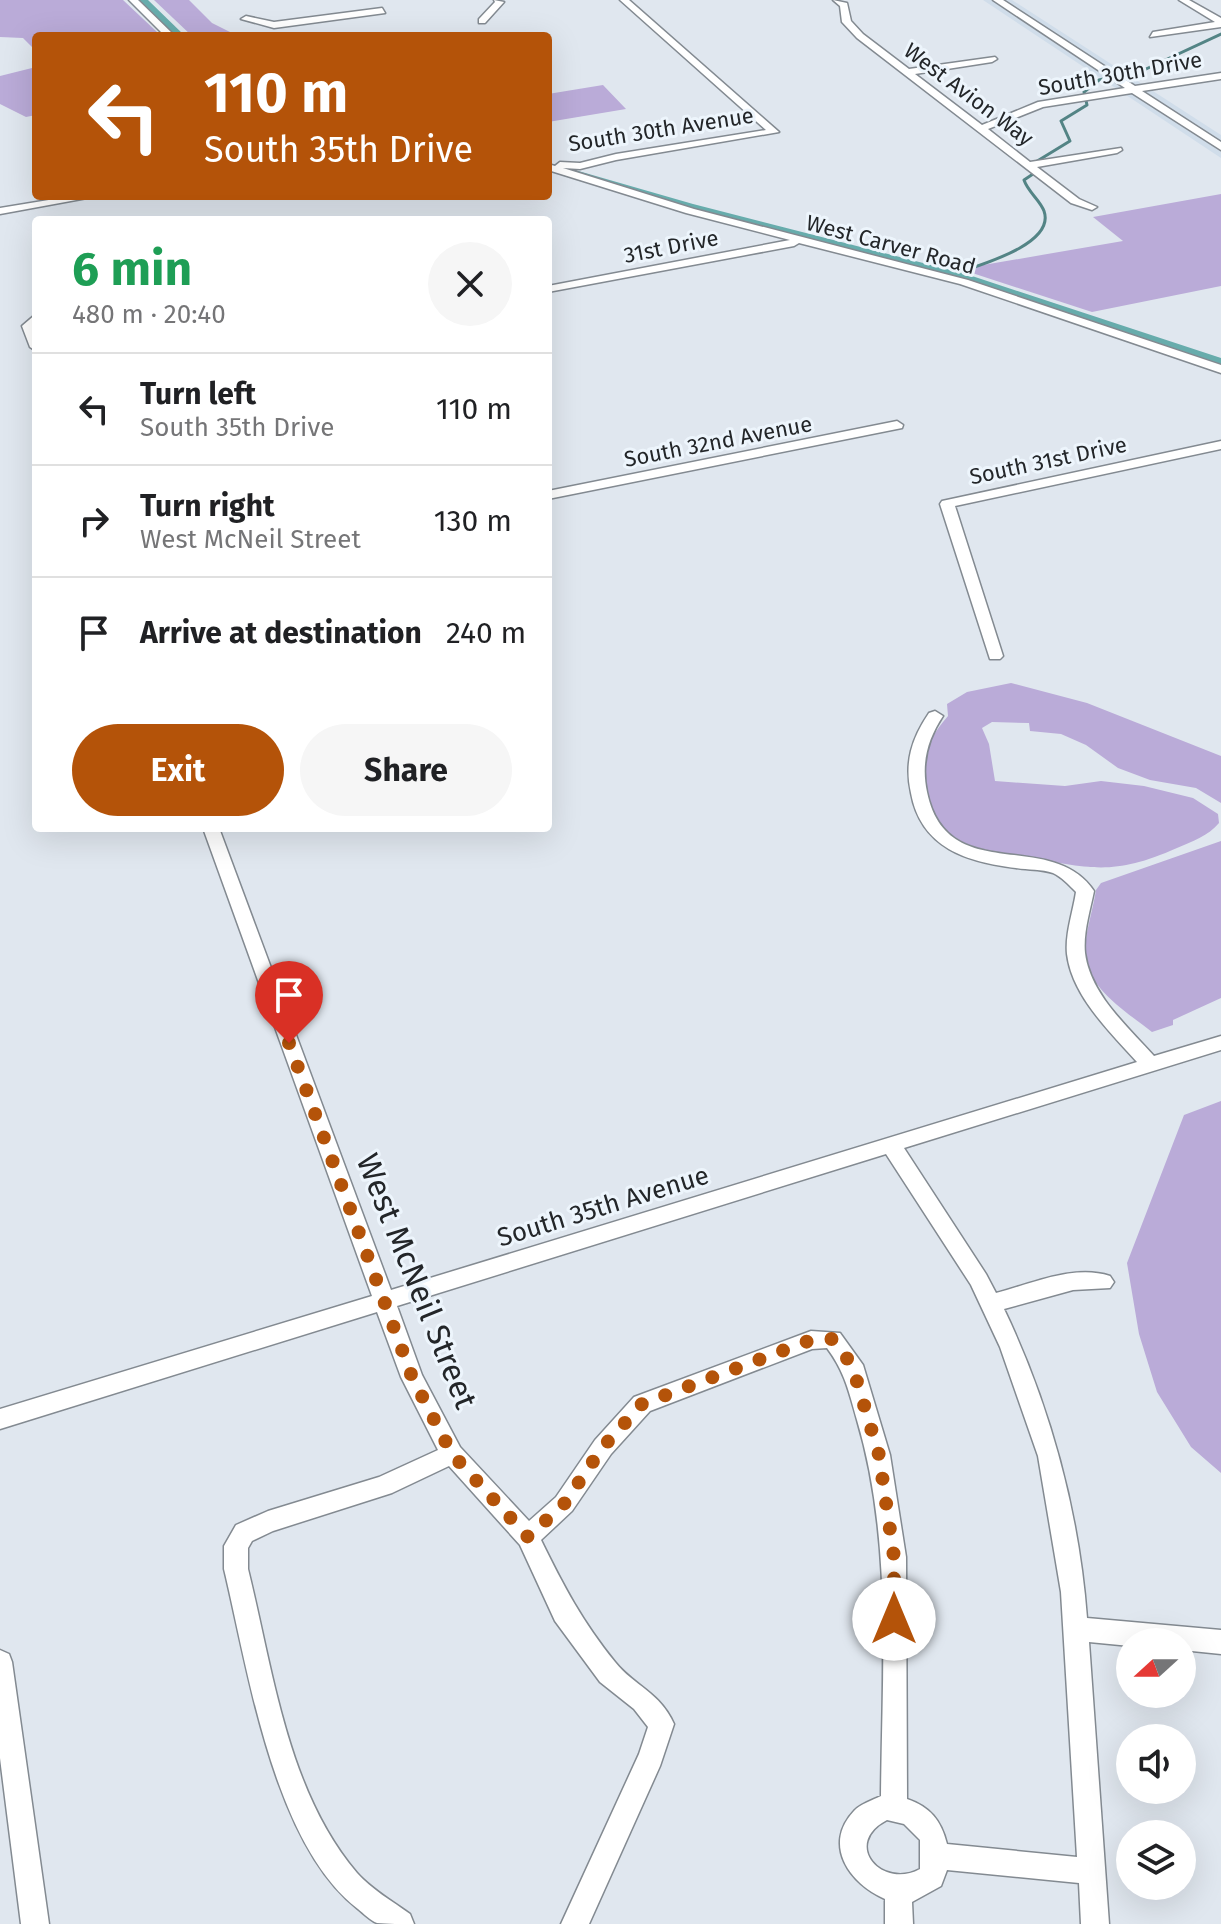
<!DOCTYPE html>
<meta charset="utf-8">
<style>
:root{--surface:#fff;--page:#f6f6f6;--text:#202124;--muted:#757577;--line:#e0e0e0;--accent:#b45309}
body{margin:0;font-family:"Fira Sans",sans-serif;background:var(--page);color:var(--text);height:100vh;display:flex;flex-direction:column;font-size:30px;white-space:nowrap}
*{box-sizing:border-box;margin:0}
p{font-size:26px;color:var(--muted)}
.icon{flex:none;width:44px;height:44px;fill:none;stroke:currentColor;stroke-width:2;stroke-linecap:round;stroke-linejoin:round}
.map{position:relative;flex:1;overflow:hidden}
.sheet{position:absolute;left:32px;top:216px;width:520px;height:616px;display:flex;flex-direction:column;background:var(--surface);border-radius:8px;box-shadow:0 8px 32px #0002}
.sheet>*{flex:none}
.top-card{position:absolute;left:32px;top:32px;width:520px;height:168px;border-radius:8px;box-shadow:0 8px 32px #0002;background:#b45309;color:#fff;overflow:hidden}
.needle{width:52px;rotate:249deg}
.fabs{position:absolute;left:1116px;top:1628px;display:grid;gap:16px}
.fabs a{display:grid;place-items:center;width:80px;height:80px;border-radius:50%;background:var(--surface);box-shadow:0 8px 32px #0002;font-size:40px}
.pin{position:absolute;display:grid;place-items:center;width:68px;height:68px;color:#fff;margin:-82px -34px;border-radius:50% 50% 50% 0;rotate:-45deg;box-shadow:0 0 8px #0007}
.pin .icon{rotate:45deg}
.me{position:absolute;width:88px;margin:-44px;rotate:0deg;stroke-linejoin:round;filter:drop-shadow(0 0 6px #0008)}
.turn{display:flex;align-items:center;gap:28px;height:168px;padding:0 40px;font-size:36px}
.turn .icon{width:104px;height:104px;stroke-width:2.5}
.turn b{display:block;font-size:56px;line-height:68px}
.round{display:grid;place-items:center;flex:none;width:84px;height:84px;border-radius:42px;background:var(--page)}
.headline{display:flex;align-items:center;justify-content:space-between;height:136px;padding:0 40px}
h1{font-size:48px;font-weight:700;line-height:60px;color:#1e9e55}
.button{display:flex;gap:16px;margin-top:auto;padding:16px 40px}
.button a{flex:1;height:92px;border-radius:48px;background:var(--accent);color:#fff;font-size:32px;font-weight:700;line-height:92px;text-align:center}
.button a+a{background:var(--page);color:var(--text)}
ul{padding:0;list-style:none}
li{display:flex;align-items:center;gap:24px;height:112px;padding:0 40px;border-top:2px solid var(--line)}
li div{flex:1}
li b{display:block;font-size:30px}
li em{font-style:normal}
.map>svg:first-child{display:block}
.built{fill:#d0ddea}
.green{fill:#baabd8}
.lines{fill:none;stroke-linecap:round;stroke-linejoin:round}
.stream{stroke:#538485;stroke-width:3}
.canal{fill:#67acac;fill-rule:evenodd}
.minor-casing{stroke:#838a91;stroke-width:3}
.minor{fill:#fff;fill-rule:evenodd}
.route{stroke:#b45309;stroke-width:14;stroke-dasharray:0 25.2}
.labels{text-anchor:middle;stroke-width:6;stroke-linejoin:round;paint-order:stroke}
.far-street-label{font-size:22px;fill:#232629;stroke:#edf5fc}
.street-label{font-size:26px;fill:#232629;stroke:#edf5fc}
.near-street-label{font-size:32px;fill:#232629;stroke:#edf5fc}
</style>
<div class="map">
<svg width="1221" height="1924" viewBox="0 0 1221 1924">
<rect width="100%" height="100%" fill="#e0e7ef"/>
<path class="built" d="M 983,0 L 1012,0 L 1221,135 L 1221,158 Z"/>
<path class="green" d="M 0,0 L 123,0 L 157,32 L 144,36 L 36,36 L 35,50 L 23,38 L 0,37 Z
M 154,0 L 189,0 L 212,23 L 238,36 L 192,36 Z
M 36,67 L 36,115 L 26,117 L 0,104 L 0,76 Z
M 603,85 L 626,109 L 548,122 L 548,94 Z
M 1221,194 L 1221,286 L 1092,312 L 960,269 L 1123,241 L 1093,217 Z
M 1011,683 L 1087,703 L 1221,756 L 1221,803 L 1196,788 L 1150,780 L 1118,768 L 1086,745 L 1061,734 L 1030,731 L 1029,723 L 992,722 L 982,728 L 989,744 L 995,781 L 1065,786 L 1101,781 L 1144,786 L 1193,798 L 1218,814 L 1219,823 C 1208,836 1193,841 1177,848 C 1112,877 1089,868 1022,856 C 996,851 967,850 947,831 C 930,815 925,799 924,777 C 923,750 931,736 948,716 L 947,704 L 967,692 Z
M 1221,841 L 1221,998 L 1173,1020 L 1173,1025 L 1152,1032 C 1128,1013 1085,987 1085,952 C 1085,933 1093,910 1096,890 L 1101,883 Z
M 1221,1101 L 1221,1473 L 1191,1447 L 1157,1392 L 1139,1334 L 1127,1263 L 1184,1115 Z"/>
<g class="lines">
<path class="stream" d="M 1034,163 L 1070,141 L 1061,121 L 1087,105 L 1084,92 L 1099,80 L 1146,69 L 1221,34
M 954,274 C 976,266 1056,245 1044,211 C 1040,200 1028,192 1024,180 L 1033,174 L 1031,170"/>
<path class="canal" d="M 139,0 L 148,0 L 185,36 L 176,36 Z
M 561,166 L 693,204 L 966,274 L 1221,358 L 1221,365 L 958,278 L 687,208 L 561,170 Z"/>
<defs>
<path id="minor" d="M 129,0 L 138,0 L 175,36 L 165,36 Z
M 494,0 L 504,2 L 485,23 L 479,23 L 479,19 L 495,2 Z
M 620,0 L 629,0 L 779,132 L 616,160 L 580,169 L 563,168 L 694,209 L 968,280 L 1221,365 L 1221,373 L 960,284 L 799,243 L 794,246 L 548,292 L 548,286 L 790,240 L 686,213 L 548,170 L 548,164 L 555,166 L 560,162 L 580,163 L 616,154 L 766,130 Z
M 833,0 L 847,3 L 851,21 L 863,34 L 909,69 L 995,57 L 997,59 L 992,62 L 915,74 L 982,125 L 1038,102 L 1125,88 L 993,0 L 1003,0 L 1135,86 L 1221,73 L 1221,79 L 1142,91 L 1221,142 L 1221,150 L 1132,93 L 1043,107 L 988,129 L 1030,162 L 1121,148 L 1122,150 L 1117,153 L 1037,167 L 1079,199 L 1097,207 L 1092,210 L 1071,203 L 857,38 L 842,22 L 840,6 Z
M 1179,0 L 1189,0 L 1221,18 L 1221,27 L 1150,37 L 1153,32 L 1215,22 Z
M 382,8 L 385,13 L 274,28 L 241,19 L 246,16 L 274,22 Z
M 73,196 L 98,196 L 0,214 L 0,208 Z
M 36,314 L 36,351 L 30,347 L 22,326 Z
M 897,421 L 903,425 L 902,428 L 548,499 L 548,491 Z
M 1221,441 L 1221,449 L 955,506 L 1003,656 L 1000,659 L 990,659 L 940,504 L 942,501 Z
M 935,711 L 943,716 C 927,740 921,764 927,792 C 947,888 1051,827 1094,891 C 1090,911 1083,933 1085,953 C 1090,994 1128,1027 1154,1056 L 1221,1036 L 1221,1050 L 904,1148 L 986,1274 L 996,1293 C 1031,1284 1074,1264 1110,1276 L 1114,1282 L 1110,1288 L 1073,1290 L 1004,1309 C 1050,1405 1079,1512 1087,1618 L 1221,1630 L 1221,1654 L 1182,1650 L 1182,1642 L 1130,1642 L 1130,1646 L 1089,1642 L 1109,1924 L 1081,1924 L 1079,1883 L 947,1870 L 941,1886 L 912,1902 L 913,1924 L 885,1924 L 885,1899 C 850,1884 822,1845 854,1811 C 860,1804 873,1800 881,1796 C 882,1671 893,1541 857,1420 C 849,1392 845,1372 827,1348 L 812,1349 L 650,1411 L 611,1454 L 572,1511 L 541,1540 C 564,1587 582,1621 615,1662 C 634,1686 660,1692 674,1724 L 660,1766 L 589,1924 L 561,1924 L 639,1754 L 648,1727 L 634,1709 L 600,1682 L 555,1621 L 520,1545 L 449,1466 L 392,1493 L 273,1531 L 252,1541 L 248,1548 L 248,1569 C 273,1670 287,1791 357,1873 C 371,1889 392,1901 410,1914 L 414,1924 C 403,1924 387,1924 377,1923 C 371,1921 363,1913 358,1909 C 273,1844 248,1668 224,1569 L 224,1546 L 236,1525 L 268,1511 L 379,1477 L 438,1450 L 401,1377 L 377,1312 L 0,1429 L 0,1409 L 372,1296 L 203,828 L 219,828 L 391,1290 L 1137,1062 C 1110,1032 1072,996 1067,954 C 1065,934 1073,912 1076,892 C 1069,885 1062,877 1053,873 C 1042,869 1028,870 1016,868 C 967,862 921,848 911,793 C 904,762 912,738 929,713 ZM 886,1154 L 971,1285 L 1000,1347 L 1038,1456 L 1061,1592 L 1077,1857 L 947,1844 C 941,1820 930,1807 907,1799 L 906,1557 L 890,1455 L 863,1365 L 840,1333 L 811,1331 L 634,1397 L 595,1440 L 556,1497 L 529,1521 L 460,1447 L 422,1375 L 397,1306 ZM 887,1820 L 904,1824 L 920,1840 L 920,1869 C 882,1890 841,1844 887,1820 Z
M 0,1650 L 9,1654 L 12,1662 L 49,1924 L 21,1924 L 0,1758 Z"/>
</defs>
<use href="#minor" class="minor-casing"/>
<use href="#minor" class="minor"/>
</g>
<g class="lines">
<path class="route" d="M 289,1043 L 412,1377 L 452,1454 L 528,1537 L 564,1504 L 603,1447 L 642,1404 L 811,1340 L 832,1339 L 852,1365 L 879,1455 L 894,1557 L 894,1619"/>
</g>
<g class="labels">
<g class="far-street-label">
<text transform="translate(1120 73) rotate(-10)" y="8">South 30th Drive</text>
<text transform="translate(969 94) rotate(37)" y="8">West Avion Way</text>
<text transform="translate(661 129) rotate(-9)" y="8">South 30th Avenue</text>
<text transform="translate(891 244) rotate(15)" y="8">West Carver Road</text>
<text transform="translate(671 246) rotate(-11)" y="8">31st Drive</text>
<text transform="translate(718 441) rotate(-11)" y="8">South 32nd Avenue</text>
<text transform="translate(1048 460) rotate(-12)" y="8">South 31st Drive</text>
</g>
<g class="street-label">
<text transform="translate(603 1206) rotate(-17)" y="9">South 35th Avenue</text>
</g>
<g class="near-street-label">
<text transform="translate(417 1281) rotate(68)" y="11">West McNeil Street</text>
</g>
</g>
</svg>
<div class="fabs">
<a><svg class="needle" viewBox="-14 -14 28 28"><path d="M0-13l5 13h-10z" fill="#e53935"/><path d="M0 13l5-13h-10z" fill="#757577"/></svg></a>
<a><svg class="icon" aria-label="sound" viewBox="0 0 24 24"><path d="M4 9h4l5-4v14l-5-4H4zM17 9q2 3 0 6"/></svg></a>
<a><svg class="icon" aria-label="layers" viewBox="0 0 24 24"><path d="M12 4l9 5-9 5-9-5zM3 14l9 5 9-5"/></svg></a>
</div>
<div class="pin" style="left:289px;top:1043px;background:#d93025"><svg class="icon" aria-label="arrive" viewBox="0 0 24 24"><path d="M6 21V4h12l-3 4 3 4H6"/></svg></div>
<svg class="me" style="left:894px;top:1619px" viewBox="-20 -20 40 40"><circle r="19" fill="#fff"/><path d="M0-13L10 11 0 6-10 11z" fill="#b45309"/></svg>
<div class="top-card">
<div class="turn"><svg class="icon" aria-label="left" viewBox="0 0 24 24"><path d="M17 20v-9H6M10 6l-5 5 5 5"/></svg><div><b>110 m</b>South 35th Drive</div></div>
</div>
<section class="sheet">
<div class="headline"><div><h1>6 min</h1><p>480 m · 20:40</p></div><a class="round"><svg class="icon" aria-label="close" viewBox="0 0 24 24"><path d="M6 6l12 12M18 6L6 18"/></svg></a></div>
<ul>
<li><svg class="icon" aria-label="left" viewBox="0 0 24 24"><path d="M17 20v-9H6M10 6l-5 5 5 5"/></svg><div><b>Turn left</b><p>South 35th Drive</p></div><em>110 m</em></li>
<li><svg class="icon" aria-label="right" viewBox="0 0 24 24"><path d="M7 20v-9h11M14 6l5 5-5 5"/></svg><div><b>Turn right</b><p>West McNeil Street</p></div><em>130 m</em></li>
<li><svg class="icon" aria-label="arrive" viewBox="0 0 24 24"><path d="M6 21V4h12l-3 4 3 4H6"/></svg><div><b>Arrive at destination</b></div><em>240 m</em></li>
</ul>
<div class="button"><a>Exit</a><a>Share</a></div>
</section>
</div>
